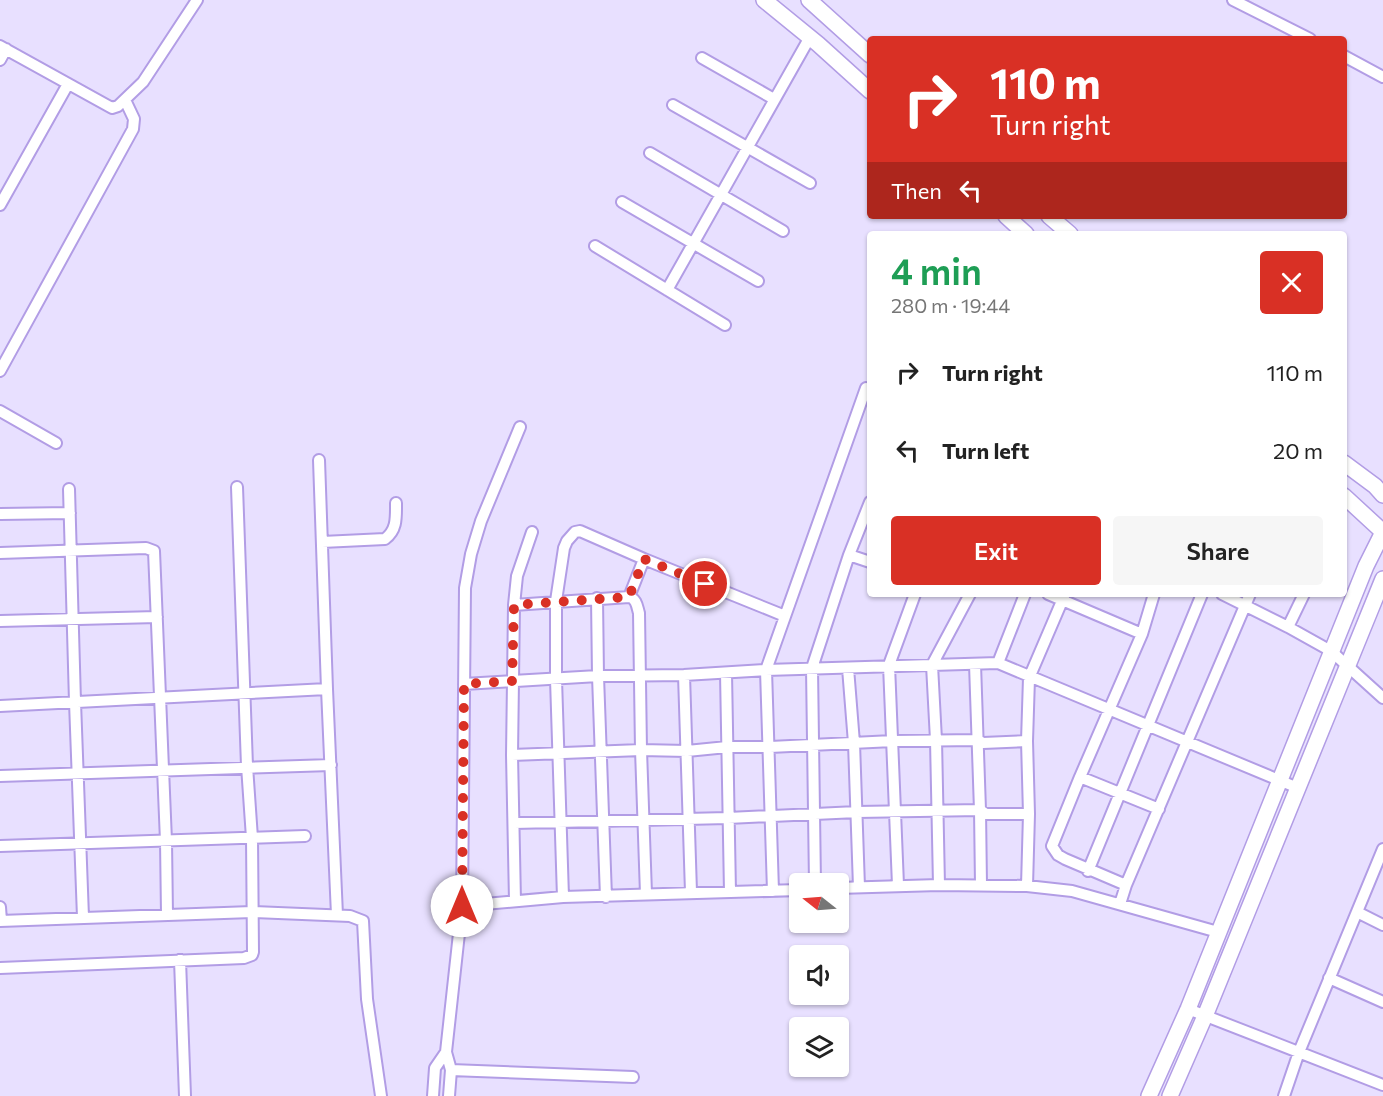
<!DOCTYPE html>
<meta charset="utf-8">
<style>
:root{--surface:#fff;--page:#f6f6f6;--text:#222;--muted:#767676;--accent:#d93025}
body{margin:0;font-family:Commissioner,sans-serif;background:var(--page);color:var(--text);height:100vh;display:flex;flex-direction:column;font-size:22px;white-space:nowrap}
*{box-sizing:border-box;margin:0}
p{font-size:20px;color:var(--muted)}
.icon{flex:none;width:33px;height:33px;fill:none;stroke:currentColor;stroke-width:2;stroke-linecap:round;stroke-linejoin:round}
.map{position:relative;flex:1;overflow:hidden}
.details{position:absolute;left:867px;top:231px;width:480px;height:366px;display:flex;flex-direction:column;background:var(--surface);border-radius:6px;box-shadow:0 2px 4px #0004}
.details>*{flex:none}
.guide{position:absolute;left:867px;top:36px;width:480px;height:183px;border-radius:6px;box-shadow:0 2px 4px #0004;background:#d93025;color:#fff;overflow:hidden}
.needle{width:39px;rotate:287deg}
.tools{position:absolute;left:789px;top:873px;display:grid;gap:12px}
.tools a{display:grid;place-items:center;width:60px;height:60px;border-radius:6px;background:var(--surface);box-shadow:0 2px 4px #0004;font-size:30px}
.pin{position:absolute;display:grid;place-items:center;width:51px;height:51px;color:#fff;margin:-26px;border:3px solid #fff;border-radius:50%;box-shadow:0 2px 6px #0007}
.me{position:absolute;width:66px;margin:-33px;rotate:0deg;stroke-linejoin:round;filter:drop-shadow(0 0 4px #0008)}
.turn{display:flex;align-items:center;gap:21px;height:126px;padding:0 24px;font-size:27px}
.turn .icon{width:78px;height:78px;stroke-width:2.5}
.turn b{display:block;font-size:42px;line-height:51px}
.then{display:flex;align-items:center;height:57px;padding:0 24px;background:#0003;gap:12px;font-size:22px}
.round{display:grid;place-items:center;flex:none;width:63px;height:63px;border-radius:6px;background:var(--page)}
.overview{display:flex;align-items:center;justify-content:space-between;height:102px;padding:0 24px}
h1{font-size:36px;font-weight:600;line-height:45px;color:#1e9e55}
.primary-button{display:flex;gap:12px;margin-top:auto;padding:12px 24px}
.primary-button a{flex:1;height:69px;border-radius:6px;background:var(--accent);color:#fff;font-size:24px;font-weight:600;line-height:69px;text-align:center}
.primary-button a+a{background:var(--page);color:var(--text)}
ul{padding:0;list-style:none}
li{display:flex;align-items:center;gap:18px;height:78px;padding:0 24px}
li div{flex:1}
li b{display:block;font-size:22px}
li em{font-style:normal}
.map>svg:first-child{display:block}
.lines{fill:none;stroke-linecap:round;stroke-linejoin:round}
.street-casing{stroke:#b29de5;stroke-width:14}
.secondary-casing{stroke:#b29de5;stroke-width:18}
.street{stroke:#fff;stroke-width:10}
.secondary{stroke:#fff;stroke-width:15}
.route{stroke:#d93025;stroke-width:10;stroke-dasharray:0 18}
</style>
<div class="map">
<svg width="1383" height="1096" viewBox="0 0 1383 1096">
<rect width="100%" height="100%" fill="#e8e0ff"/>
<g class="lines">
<defs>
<path id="street" d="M 1233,0 L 1310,39
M 0,46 L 112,108 L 118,106 L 143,82 L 197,0
M 1344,56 L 1383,77
M 702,58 L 774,99
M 0,60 L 6,49
M 673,105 L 810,183
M 650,153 L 783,231
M 622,202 L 758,281
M 0,205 L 68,84
M 595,246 L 725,325
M 667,290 L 810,37
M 0,371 L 133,129 L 134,119 L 125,100
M 0,411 L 56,443
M 319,460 L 327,689 L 337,915
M 69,489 L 75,702 L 83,917
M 0,514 L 70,513
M 532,532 L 517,576 L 514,605 L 629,597 C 637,599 637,607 639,613 L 641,750 L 646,894
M 322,542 L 385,539 C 397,530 396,518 396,503
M 0,553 L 146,548 L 154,551 L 166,841 L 167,915
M 849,555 L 870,562
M 1048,594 L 1142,634
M 1222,594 L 1288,627 L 1331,651 L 1383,698
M 629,597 L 644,559
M 597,598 L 598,676 L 606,897
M 514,605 L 512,755 L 515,901
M 0,621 L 157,617
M 1288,627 L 1304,594
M 998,663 L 1025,594
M 975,664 L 980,810 L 981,885
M 848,668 L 854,743 L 859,887
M 726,673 L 730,892
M 684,675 L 691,892
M 464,684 L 598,676 L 684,675 L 766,670 L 998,663 L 1298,788
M 0,706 L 327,689
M 512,755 L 641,750 L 687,751 L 727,747 L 770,747 L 893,741 L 978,740 L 983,743 L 1027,741
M 0,776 L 331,765
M 1080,777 L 1159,809
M 514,823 L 728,818 L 857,812 L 980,810 L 986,814 L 1029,814
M 0,846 L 305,836
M 1088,871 L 1202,594
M 815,884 L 812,668 L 849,555 L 870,502
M 898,885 L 889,665 L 915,594
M 939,885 L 936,740 L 932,665 L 970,594
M 1126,885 L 1065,859 L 1058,855 L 1052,846 L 1080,777 L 1142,634 L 1154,594
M 1027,886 L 1029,814 L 1027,741 L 1029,678 L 1065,594
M 838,888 L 939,885 L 1027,886 L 1072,891 L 1218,932
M 773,891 L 766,670 L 866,388
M 563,897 L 556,679 L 556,601 L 564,548 L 567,541 L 575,532 L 580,531 L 644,559 L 785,616
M 1120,904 L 1126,885 L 1250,594
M 462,906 L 563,897 L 800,890
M 0,907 L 1,921
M 1357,912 L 1383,925
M 0,921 L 252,912 L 350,916 L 363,921 L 367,999 L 381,1096
M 180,960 L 185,1096
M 0,968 L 244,958 L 252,955 L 253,952 L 252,838 L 247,766 L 237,487
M 1329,978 L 1383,1002
M 1188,1009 L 1383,1085
M 451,1070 L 633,1077
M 433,1096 L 435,1068 L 446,1052
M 449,1096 L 451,1070 L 446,1052 L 462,906 L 465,588 L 471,554 L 481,521 L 520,427
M 1284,1096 L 1299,1052 L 1383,849"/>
<path id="secondary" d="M 764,0 L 818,44 L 870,91
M 809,0 L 870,55
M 1006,216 L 1026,234
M 1049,216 L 1070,234
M 1344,463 L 1375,486 L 1383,495
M 1344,496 L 1383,532
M 1149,1096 L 1188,1009 L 1366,566 L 1383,532
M 1170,1096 L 1205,1016 L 1383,579"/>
</defs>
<use href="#street" class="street-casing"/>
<use href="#secondary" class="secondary-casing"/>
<use href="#street" class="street"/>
<use href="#secondary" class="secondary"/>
</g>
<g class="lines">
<path class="route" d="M 462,906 L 464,684 L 512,681 L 514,605 L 629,597 L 644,559 L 705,584"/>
</g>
</svg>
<div class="tools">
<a><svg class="needle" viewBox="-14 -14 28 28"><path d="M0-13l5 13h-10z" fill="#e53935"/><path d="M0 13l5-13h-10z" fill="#767676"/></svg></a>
<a><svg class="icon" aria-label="sound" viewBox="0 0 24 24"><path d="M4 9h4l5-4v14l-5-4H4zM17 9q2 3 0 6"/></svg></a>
<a><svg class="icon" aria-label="layers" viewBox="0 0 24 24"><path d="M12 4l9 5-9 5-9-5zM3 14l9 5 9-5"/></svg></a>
</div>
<div class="pin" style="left:705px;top:584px;background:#d93025"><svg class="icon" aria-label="arrive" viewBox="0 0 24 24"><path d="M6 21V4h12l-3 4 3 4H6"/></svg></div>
<svg class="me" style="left:462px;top:906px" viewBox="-20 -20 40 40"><circle r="19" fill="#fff"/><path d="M0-13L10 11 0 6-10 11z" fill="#d93025"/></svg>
<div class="guide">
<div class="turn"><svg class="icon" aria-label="right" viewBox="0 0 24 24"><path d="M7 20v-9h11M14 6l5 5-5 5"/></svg><div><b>110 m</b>Turn right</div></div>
<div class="then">Then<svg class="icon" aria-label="left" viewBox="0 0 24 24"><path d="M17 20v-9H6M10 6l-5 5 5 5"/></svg></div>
</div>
<section class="details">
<div class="overview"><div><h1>4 min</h1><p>280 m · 19:44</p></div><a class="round" style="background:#d93025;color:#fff"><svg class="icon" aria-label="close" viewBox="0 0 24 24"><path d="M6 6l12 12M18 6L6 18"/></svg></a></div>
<ul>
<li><svg class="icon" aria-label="right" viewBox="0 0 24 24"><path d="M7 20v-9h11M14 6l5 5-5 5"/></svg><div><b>Turn right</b></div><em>110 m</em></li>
<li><svg class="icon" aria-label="left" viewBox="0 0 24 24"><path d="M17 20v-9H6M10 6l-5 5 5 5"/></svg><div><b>Turn left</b></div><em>20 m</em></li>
</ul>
<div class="primary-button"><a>Exit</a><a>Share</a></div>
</section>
</div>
